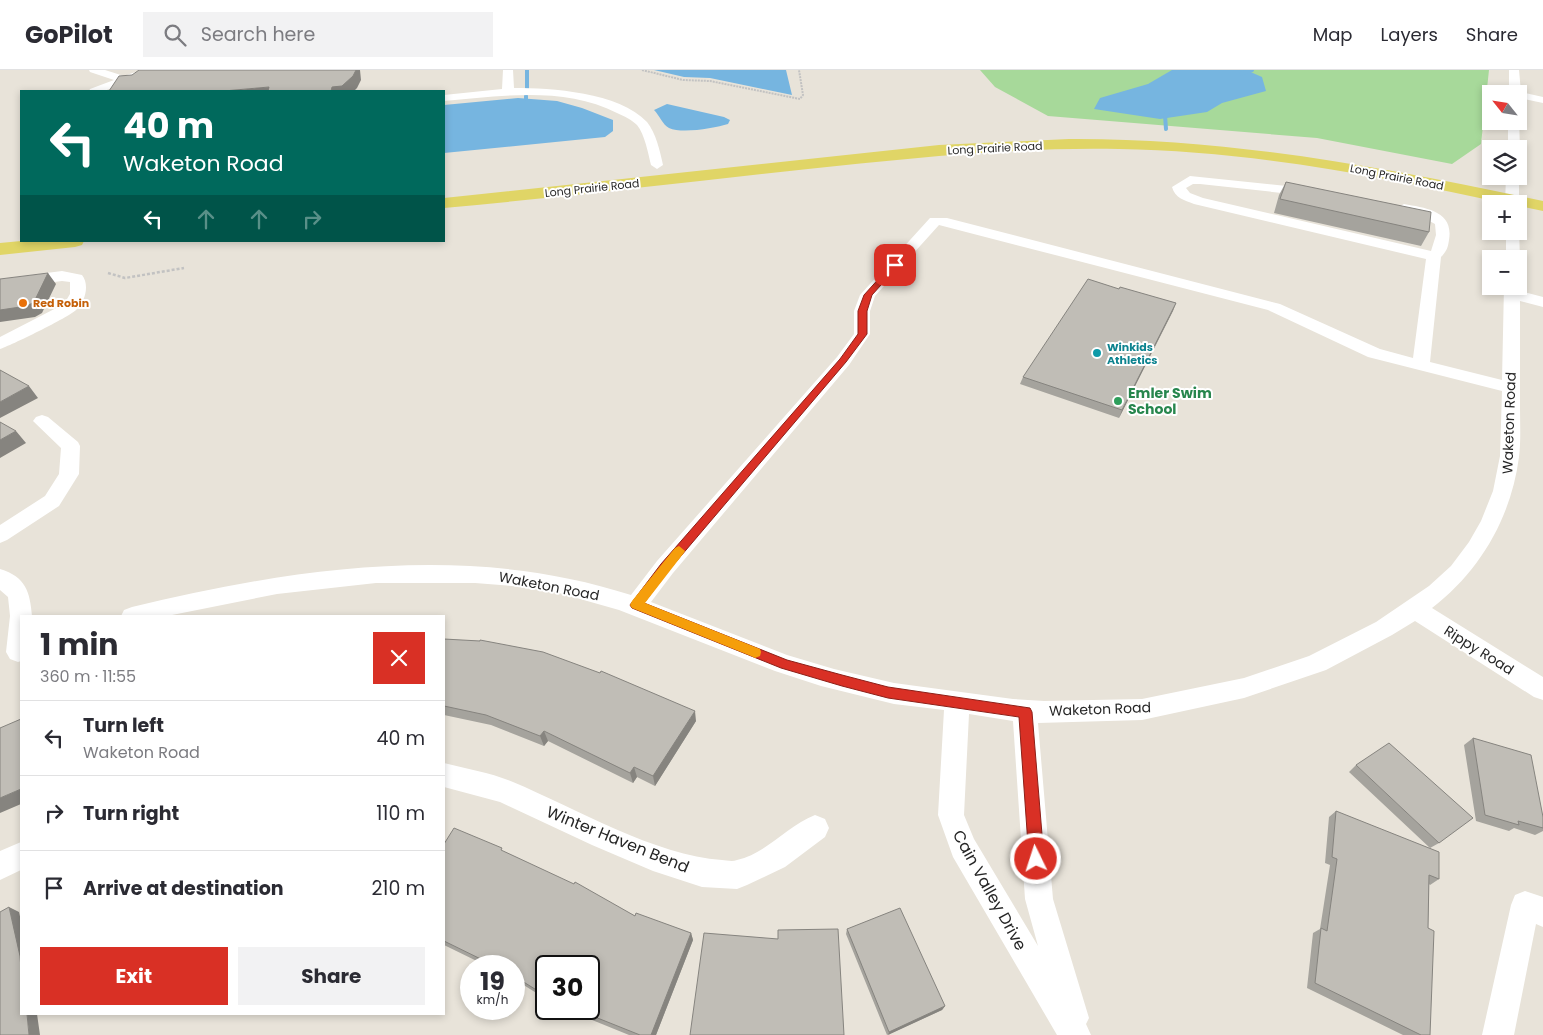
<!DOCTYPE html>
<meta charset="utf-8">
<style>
:root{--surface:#fff;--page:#f2f2f3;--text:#2b2b33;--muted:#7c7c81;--line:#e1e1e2;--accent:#d93025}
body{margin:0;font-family:Poppins,sans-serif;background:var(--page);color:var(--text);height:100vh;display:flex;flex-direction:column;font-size:19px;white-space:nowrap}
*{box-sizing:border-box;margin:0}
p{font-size:16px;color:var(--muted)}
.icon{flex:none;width:28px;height:28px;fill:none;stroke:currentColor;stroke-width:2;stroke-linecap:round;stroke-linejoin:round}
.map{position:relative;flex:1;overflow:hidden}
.details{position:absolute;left:20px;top:545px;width:425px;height:400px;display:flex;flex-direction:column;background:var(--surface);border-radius:0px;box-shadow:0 2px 8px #0003}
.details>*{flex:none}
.banner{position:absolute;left:20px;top:20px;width:425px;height:152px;border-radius:0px;box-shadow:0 2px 8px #0003;background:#00695c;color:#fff;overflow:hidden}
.needle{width:32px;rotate:300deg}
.fabs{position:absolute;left:1482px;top:15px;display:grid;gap:10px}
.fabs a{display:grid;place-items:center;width:45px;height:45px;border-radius:0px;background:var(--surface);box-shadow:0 2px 8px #0003;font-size:25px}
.speed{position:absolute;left:460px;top:885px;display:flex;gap:10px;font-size:25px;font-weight:700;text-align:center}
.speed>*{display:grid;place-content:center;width:65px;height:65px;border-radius:50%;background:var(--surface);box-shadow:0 2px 8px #0003;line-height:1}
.speed small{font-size:12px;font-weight:400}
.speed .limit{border:2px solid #111;border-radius:8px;background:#fff;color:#111}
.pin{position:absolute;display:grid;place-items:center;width:42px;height:42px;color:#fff;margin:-21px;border-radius:10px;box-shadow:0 2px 8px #0006}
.me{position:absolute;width:55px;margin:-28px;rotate:356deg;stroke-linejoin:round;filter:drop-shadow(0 0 4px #0008)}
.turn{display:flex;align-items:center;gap:18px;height:105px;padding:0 20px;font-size:22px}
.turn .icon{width:65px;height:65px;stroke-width:2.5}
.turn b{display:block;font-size:35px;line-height:42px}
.lanes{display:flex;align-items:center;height:48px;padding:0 20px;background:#0003;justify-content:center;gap:25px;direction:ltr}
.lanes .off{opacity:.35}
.round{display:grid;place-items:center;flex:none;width:52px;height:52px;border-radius:0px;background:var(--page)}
.head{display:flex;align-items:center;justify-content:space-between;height:85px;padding:0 20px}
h1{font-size:30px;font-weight:700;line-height:38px}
.primary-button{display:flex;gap:10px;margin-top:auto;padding:10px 20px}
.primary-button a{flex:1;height:58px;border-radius:0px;background:var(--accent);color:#fff;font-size:20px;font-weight:700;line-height:58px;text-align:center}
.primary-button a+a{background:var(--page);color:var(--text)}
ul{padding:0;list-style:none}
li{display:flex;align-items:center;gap:15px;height:75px;padding:0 20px;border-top:1px solid var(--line)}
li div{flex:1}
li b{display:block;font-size:19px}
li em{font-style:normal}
header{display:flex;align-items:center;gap:30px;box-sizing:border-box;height:70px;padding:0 25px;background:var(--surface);border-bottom:1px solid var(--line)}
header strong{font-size:24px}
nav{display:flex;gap:28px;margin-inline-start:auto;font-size:18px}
.search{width:350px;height:45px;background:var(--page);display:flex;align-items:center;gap:12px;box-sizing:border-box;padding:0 18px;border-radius:0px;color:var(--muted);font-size:19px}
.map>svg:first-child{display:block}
.green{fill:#a7d99a}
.water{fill:#76b5e0}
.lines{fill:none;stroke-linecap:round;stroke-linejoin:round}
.stream{stroke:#76b5e0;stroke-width:4}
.path-far1{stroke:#c2c2c2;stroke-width:2;stroke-dasharray:2 1;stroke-linecap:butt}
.path{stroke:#c2c2c2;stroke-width:2.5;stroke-dasharray:3 2;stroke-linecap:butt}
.minor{fill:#fff;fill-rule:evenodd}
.major{fill:#e0d566;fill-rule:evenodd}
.wall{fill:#a5a39d}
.shaded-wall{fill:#86847f}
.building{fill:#c0bdb6;stroke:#86847f}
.route{fill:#d93025;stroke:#8d1f18}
.slow{fill:#f59e0b}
.food-dot{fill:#e8710a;stroke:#fff;stroke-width:2}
.culture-dot{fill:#0f9aa8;stroke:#fff;stroke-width:2}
.leisure-dot{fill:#2e9e5b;stroke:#fff;stroke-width:2}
.labels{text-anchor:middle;stroke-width:4;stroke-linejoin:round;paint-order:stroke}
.far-street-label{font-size:11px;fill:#262626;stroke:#fff}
.far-food-label{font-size:11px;font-weight:bold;fill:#c56008;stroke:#fff;text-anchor:start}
.far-culture-label{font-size:11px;font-weight:bold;fill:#0d838f;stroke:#fff;text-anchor:start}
.leisure-label{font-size:14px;font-weight:bold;fill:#27864d;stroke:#fff;text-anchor:start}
.street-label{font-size:14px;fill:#262626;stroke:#fff}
.near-street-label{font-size:16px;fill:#262626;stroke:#fff}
</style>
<header>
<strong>GoPilot</strong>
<div class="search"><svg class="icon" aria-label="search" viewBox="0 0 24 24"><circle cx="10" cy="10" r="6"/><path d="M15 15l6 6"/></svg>Search here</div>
<nav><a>Map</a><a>Layers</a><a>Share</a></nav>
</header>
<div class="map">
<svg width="1543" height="965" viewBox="0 0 1543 965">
<rect width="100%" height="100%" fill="#e8e3d9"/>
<path class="green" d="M 980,0 L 1489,0 L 1481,74 L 1452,94 L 1317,68 L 1048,46 L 995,17 Z"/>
<path class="water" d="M 654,0 L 786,0 L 792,25 L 710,8 L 684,7 Z
M 1172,0 L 1246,0 L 1262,7 L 1266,21 L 1222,33 L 1207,42 L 1160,49 L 1094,39 L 1100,28 L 1148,14 Z
M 518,28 L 557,31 L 582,38 L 613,50 L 613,61 L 605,67 L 444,83 L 444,35 Z
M 667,34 L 724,47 L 730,50 L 728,54 C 715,58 682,64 669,58 C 663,55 659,45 654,40 Z"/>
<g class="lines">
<path class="stream" d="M 527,0 L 527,18
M 1241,4 L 1252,0
M 526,26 L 526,29
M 1166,59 L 1165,45 L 1170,41"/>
<path class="path-far1" d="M 642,0 L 683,10 L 710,11 L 800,29 L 803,25 L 799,0"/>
<path class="path" d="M 108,203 L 125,208 L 184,198"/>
<path class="minor" d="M 89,0 L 105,0 L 124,6 L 141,0 L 156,0 L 155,2 L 104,21 L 89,21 L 90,19 L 114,10 L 90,2 Z
M 503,0 L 513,0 L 514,18 C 551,18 619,22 647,52 C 656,63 660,81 663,95 L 657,99 L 651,95 C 648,83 645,65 637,55 C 632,50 624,46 617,43 C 564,16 501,26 444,31 L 444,25 L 502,19 Z
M 1509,0 L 1519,0 L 1521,22 L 1543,27 L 1543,33 L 1519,28 L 1519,24 L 1509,24 Z
M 1519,49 L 1520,79 L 1519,81 L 1519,79 L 1508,79 L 1508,51 L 1519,51 Z
M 1519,105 L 1519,134 L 1505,134 L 1506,106 Z
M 1190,106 L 1315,119 L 1317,122 L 1310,126 L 1200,114 L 1193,114 L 1186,118 L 1190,123 L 1203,128 L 1431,181 L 1436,165 L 1435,154 L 1422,147 L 1399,141 L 1397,138 L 1404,134 C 1426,138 1454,141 1449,170 C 1448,177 1447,181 1441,187 L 1430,292 L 1502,310 L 1504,216 L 1519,216 L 1519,215 L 1520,221 L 1543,227 L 1543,237 L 1520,231 C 1520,266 1520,302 1520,338 C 1520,354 1521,371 1519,387 C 1511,448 1480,501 1432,538 L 1543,607 L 1543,630 L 1534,627 L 1415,551 L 1392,565 L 1326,600 L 1244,628 L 1142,650 L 1038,653 L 1053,829 L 1089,948 L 1086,954 L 1091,965 L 1057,965 L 953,787 L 938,745 L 944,640 L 894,634 L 821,616 L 775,601 L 619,540 L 559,523 L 524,517 L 475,513 L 376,513 L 277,524 L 167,546 L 121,546 L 124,540 L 132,537 C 294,498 468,472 631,525 L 657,491 L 837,287 L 854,264 L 854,241 L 860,225 L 930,148 L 947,148 L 1280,234 L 1380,279 L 1413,288 L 1426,189 L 1194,134 C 1184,130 1175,128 1172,117 ZM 939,155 L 1268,240 L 1368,287 L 1502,321 L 1500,386 L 1493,421 L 1481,451 L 1469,472 L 1451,496 L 1429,516 L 1376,552 L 1309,586 L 1244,608 L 1142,629 L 1044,631 L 1013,629 L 894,613 L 834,599 L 787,585 L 651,532 L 673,503 L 849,295 L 870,264 L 870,241 L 875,226 ZM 969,644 L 1013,651 L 1025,829 L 1038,876 L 974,769 L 964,745 Z
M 1519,159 L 1520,189 L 1519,191 L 1519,189 L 1506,189 L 1506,161 L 1519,161 Z
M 62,201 L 82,205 C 90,215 85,232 76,240 C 69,247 10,276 0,279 L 0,267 L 64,234 L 70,224 L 70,212 L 62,211 L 0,219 L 0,209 Z
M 42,345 L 48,347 L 78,372 L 80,376 L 79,404 L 59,436 L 7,470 L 0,473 L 0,455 L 45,426 L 59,404 L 61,378 L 33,351 L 36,347 Z
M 0,499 C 26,507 30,522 32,546 L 21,546 L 21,591 L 18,592 L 10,589 L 6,582 L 10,546 L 8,527 L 0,520 Z
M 444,693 C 467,699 492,703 513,712 C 575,738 656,786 722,790 C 726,790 732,792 737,790 C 767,783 787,756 815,745 L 825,749 L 829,758 L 825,767 L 785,797 L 747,815 L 737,819 L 702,817 L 653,801 L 592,775 L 500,732 L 444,717 Z
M 21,772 L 21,800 L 0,810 L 0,781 Z
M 1525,821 L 1543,827 L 1543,857 L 1536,854 L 1514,965 L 1482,965 L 1511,835 L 1515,825 Z"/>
<path class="major" d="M 1069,69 C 1230,68 1386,98 1543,131 L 1543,141 L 1519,136 L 1519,134 L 1508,134 C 1380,106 1250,81 1119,79 C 1015,77 911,88 808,99 C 686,112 565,127 444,138 L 444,128 L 939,75 Z
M 21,171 L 84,171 L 82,175 L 75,177 L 0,185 L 0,173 Z"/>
</g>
<path class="wall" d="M 1286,112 L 1429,162 L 1421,176 L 1274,143 L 1279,125 Z
M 1119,219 L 1176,233 L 1119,348 L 1020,314 L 1023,307 Z
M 444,569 L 696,651 L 655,716 L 637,707 L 633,713 L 548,671 L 544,676 L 491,655 L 444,645 Z
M 1473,668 L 1543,747 L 1543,761 L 1535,765 L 1514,758 L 1509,761 L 1476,751 L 1464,675 Z
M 1356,695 L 1439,773 L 1430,778 L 1349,702 Z
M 1336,741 L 1439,809 L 1430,815 L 1429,814 L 1428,858 L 1430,965 L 1403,965 L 1307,918 L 1313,863 L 1320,859 L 1330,795 L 1325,793 L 1329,747 Z
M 444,774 L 505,782 L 635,846 L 691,863 L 693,870 L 656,965 L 629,965 L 570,941 L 569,943 L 562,939 L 589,939 L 546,896 L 546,929 L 514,909 L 514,896 L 487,896 L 444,875 Z
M 847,859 L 945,936 L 942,940 L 887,965 L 846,864 Z"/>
<path class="shaded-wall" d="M 356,0 L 360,0 L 361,10 L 357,18 L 354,21 L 331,21 L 332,17 Z
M 269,17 L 271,21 L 224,21 Z
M 48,203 L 56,214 L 42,243 L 35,247 L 0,252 L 0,240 Z
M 1176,233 L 1173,241 L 1119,348 L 1122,340 Z
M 29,316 L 38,328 L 0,348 L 0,332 Z
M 16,361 L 26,373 L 0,388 L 0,370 Z
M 695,641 L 696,651 L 655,716 L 653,706 Z
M 544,661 L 548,671 L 544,676 L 540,666 Z
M 634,697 L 637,707 L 633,713 L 630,703 Z
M 21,719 L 21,734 L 0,743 L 0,728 Z
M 9,837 L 19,842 L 21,851 L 21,899 Z
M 691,863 L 693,870 L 656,965 L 651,965 Z
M 945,936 L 942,940 L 888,965 L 889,962 Z
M 27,944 L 37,944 L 40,965 L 29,965 Z"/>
<path class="building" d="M 139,0 L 356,0 L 353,6 L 342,16 L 332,17 L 331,21 L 268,21 L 269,17 L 224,21 L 109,21 L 119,6 L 132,5 Z
M 1286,112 L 1431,142 L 1429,162 L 1280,129 Z
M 48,203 L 34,232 L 27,236 L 0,240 L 0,209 Z
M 1088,209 L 1119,219 L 1120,217 L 1176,233 L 1122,340 L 1023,307 Z
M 0,300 L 29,316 L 0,332 Z
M 0,352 L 16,361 L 0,370 Z
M 444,569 L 480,571 L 480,570 L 543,582 L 600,603 L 601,601 L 695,641 L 653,706 L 634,697 L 630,703 L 544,661 L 540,666 L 486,645 L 444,636 Z
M 21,649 L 21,719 L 0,728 L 0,658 Z
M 1473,668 L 1531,685 L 1543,747 L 1543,758 L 1518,751 L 1519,755 L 1485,745 Z
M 1389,673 L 1473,748 L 1439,773 L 1356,695 Z
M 1336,741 L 1439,782 L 1439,809 L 1429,805 L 1428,858 L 1434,861 L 1430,965 L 1421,965 L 1315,913 L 1321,858 L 1327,861 L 1337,789 L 1332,787 Z
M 454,758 L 502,778 L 501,780 L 574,814 L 575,812 L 635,846 L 636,843 L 691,863 L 651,965 L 640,965 L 575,939 L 589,939 L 589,896 L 546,896 L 546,926 L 514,906 L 514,896 L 495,896 L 444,871 L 444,774 Z
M 9,837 L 20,886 L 21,899 L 21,944 L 27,944 L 29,965 L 0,965 L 0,842 Z
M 900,838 L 945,936 L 889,962 L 847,859 Z
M 838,859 L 844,965 L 690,965 L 704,863 L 778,869 L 778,860 Z"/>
<path class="route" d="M 892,194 L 899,195 L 872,225 L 867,241 L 867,264 L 846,292 L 669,500 L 644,533 L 787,590 L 842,605 L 888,617 L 1030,638 L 1032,642 L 1044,789 L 1042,795 L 1036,797 L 1031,795 L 1029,789 L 1019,647 L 888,628 L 842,616 L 781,598 L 632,538 L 630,535 L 661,494 L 840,289 L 858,264 L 858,241 L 864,225 Z"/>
<path class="slow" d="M 679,476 L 685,481 L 683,484 L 645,533 L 760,579 L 761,582 L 760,586 L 755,588 L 751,586 L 632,538 L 630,535 L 632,531 L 675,478 Z"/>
<circle class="food-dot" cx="23" cy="233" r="5"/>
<circle class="culture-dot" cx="1097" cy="283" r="5"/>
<circle class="leisure-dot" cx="1118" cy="331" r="5"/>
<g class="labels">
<g class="far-street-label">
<text transform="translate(995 78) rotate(-3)" y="4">Long Prairie Road</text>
<text transform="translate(1397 107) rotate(11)" y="4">Long Prairie Road</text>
<text transform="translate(592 118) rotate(-6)" y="4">Long Prairie Road</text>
</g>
<g class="far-food-label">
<text x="33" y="237">Red Robin</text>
</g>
<g class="far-culture-label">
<text x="1107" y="281">Winkids<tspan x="1107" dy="13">Athletics</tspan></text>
</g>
<g class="leisure-label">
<text x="1128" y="328">Emler Swim<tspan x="1128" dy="16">School</tspan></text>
</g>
<g class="street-label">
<text transform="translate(1509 353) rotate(-88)" y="5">Waketon Road</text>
<text transform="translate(549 516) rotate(11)" y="5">Waketon Road</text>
<text transform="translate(1479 580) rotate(32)" y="5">Rippy Road</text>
<text transform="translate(1100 639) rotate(-2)" y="5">Waketon Road</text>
</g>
<g class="near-street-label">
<text transform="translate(618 769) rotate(22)" y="6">Winter Haven Bend</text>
<text transform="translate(990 820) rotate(61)" y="6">Cain Valley Drive</text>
</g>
</g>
</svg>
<div class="fabs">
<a><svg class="needle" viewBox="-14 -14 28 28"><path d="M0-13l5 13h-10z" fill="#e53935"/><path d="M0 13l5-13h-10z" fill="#7c7c81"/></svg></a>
<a><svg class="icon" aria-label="layers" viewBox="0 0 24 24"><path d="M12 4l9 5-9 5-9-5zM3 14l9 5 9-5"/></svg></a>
<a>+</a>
<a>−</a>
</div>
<div class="speed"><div>19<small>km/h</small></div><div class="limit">30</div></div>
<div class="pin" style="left:895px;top:195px;background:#d93025"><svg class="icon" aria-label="arrive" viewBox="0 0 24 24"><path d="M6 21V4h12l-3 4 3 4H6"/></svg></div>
<svg class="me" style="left:1036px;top:789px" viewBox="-20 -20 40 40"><circle r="17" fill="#d93025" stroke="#fff" stroke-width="3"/><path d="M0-11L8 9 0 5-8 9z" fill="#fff"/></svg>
<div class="banner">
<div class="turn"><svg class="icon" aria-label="left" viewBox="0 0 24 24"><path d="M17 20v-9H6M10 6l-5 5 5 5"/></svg><div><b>40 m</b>Waketon Road</div></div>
<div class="lanes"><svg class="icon" aria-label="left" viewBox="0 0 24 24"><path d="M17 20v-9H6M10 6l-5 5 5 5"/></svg><svg class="icon off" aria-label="ahead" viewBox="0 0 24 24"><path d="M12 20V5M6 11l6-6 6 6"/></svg><svg class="icon off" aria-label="ahead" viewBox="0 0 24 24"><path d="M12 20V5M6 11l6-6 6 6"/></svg><svg class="icon off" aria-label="right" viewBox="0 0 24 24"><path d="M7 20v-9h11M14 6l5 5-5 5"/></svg></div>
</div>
<section class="details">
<div class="head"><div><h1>1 min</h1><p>360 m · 11:55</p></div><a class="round" style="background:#d93025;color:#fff"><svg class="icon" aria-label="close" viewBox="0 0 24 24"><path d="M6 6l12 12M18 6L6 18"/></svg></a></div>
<ul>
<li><svg class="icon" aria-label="left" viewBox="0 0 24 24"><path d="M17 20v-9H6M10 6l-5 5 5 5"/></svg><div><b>Turn left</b><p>Waketon Road</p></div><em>40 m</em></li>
<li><svg class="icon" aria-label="right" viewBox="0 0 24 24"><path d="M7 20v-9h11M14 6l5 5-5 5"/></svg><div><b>Turn right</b></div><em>110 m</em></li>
<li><svg class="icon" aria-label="arrive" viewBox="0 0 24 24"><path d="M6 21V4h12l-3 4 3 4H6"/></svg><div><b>Arrive at destination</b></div><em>210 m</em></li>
</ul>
<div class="primary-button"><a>Exit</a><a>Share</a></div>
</section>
</div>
